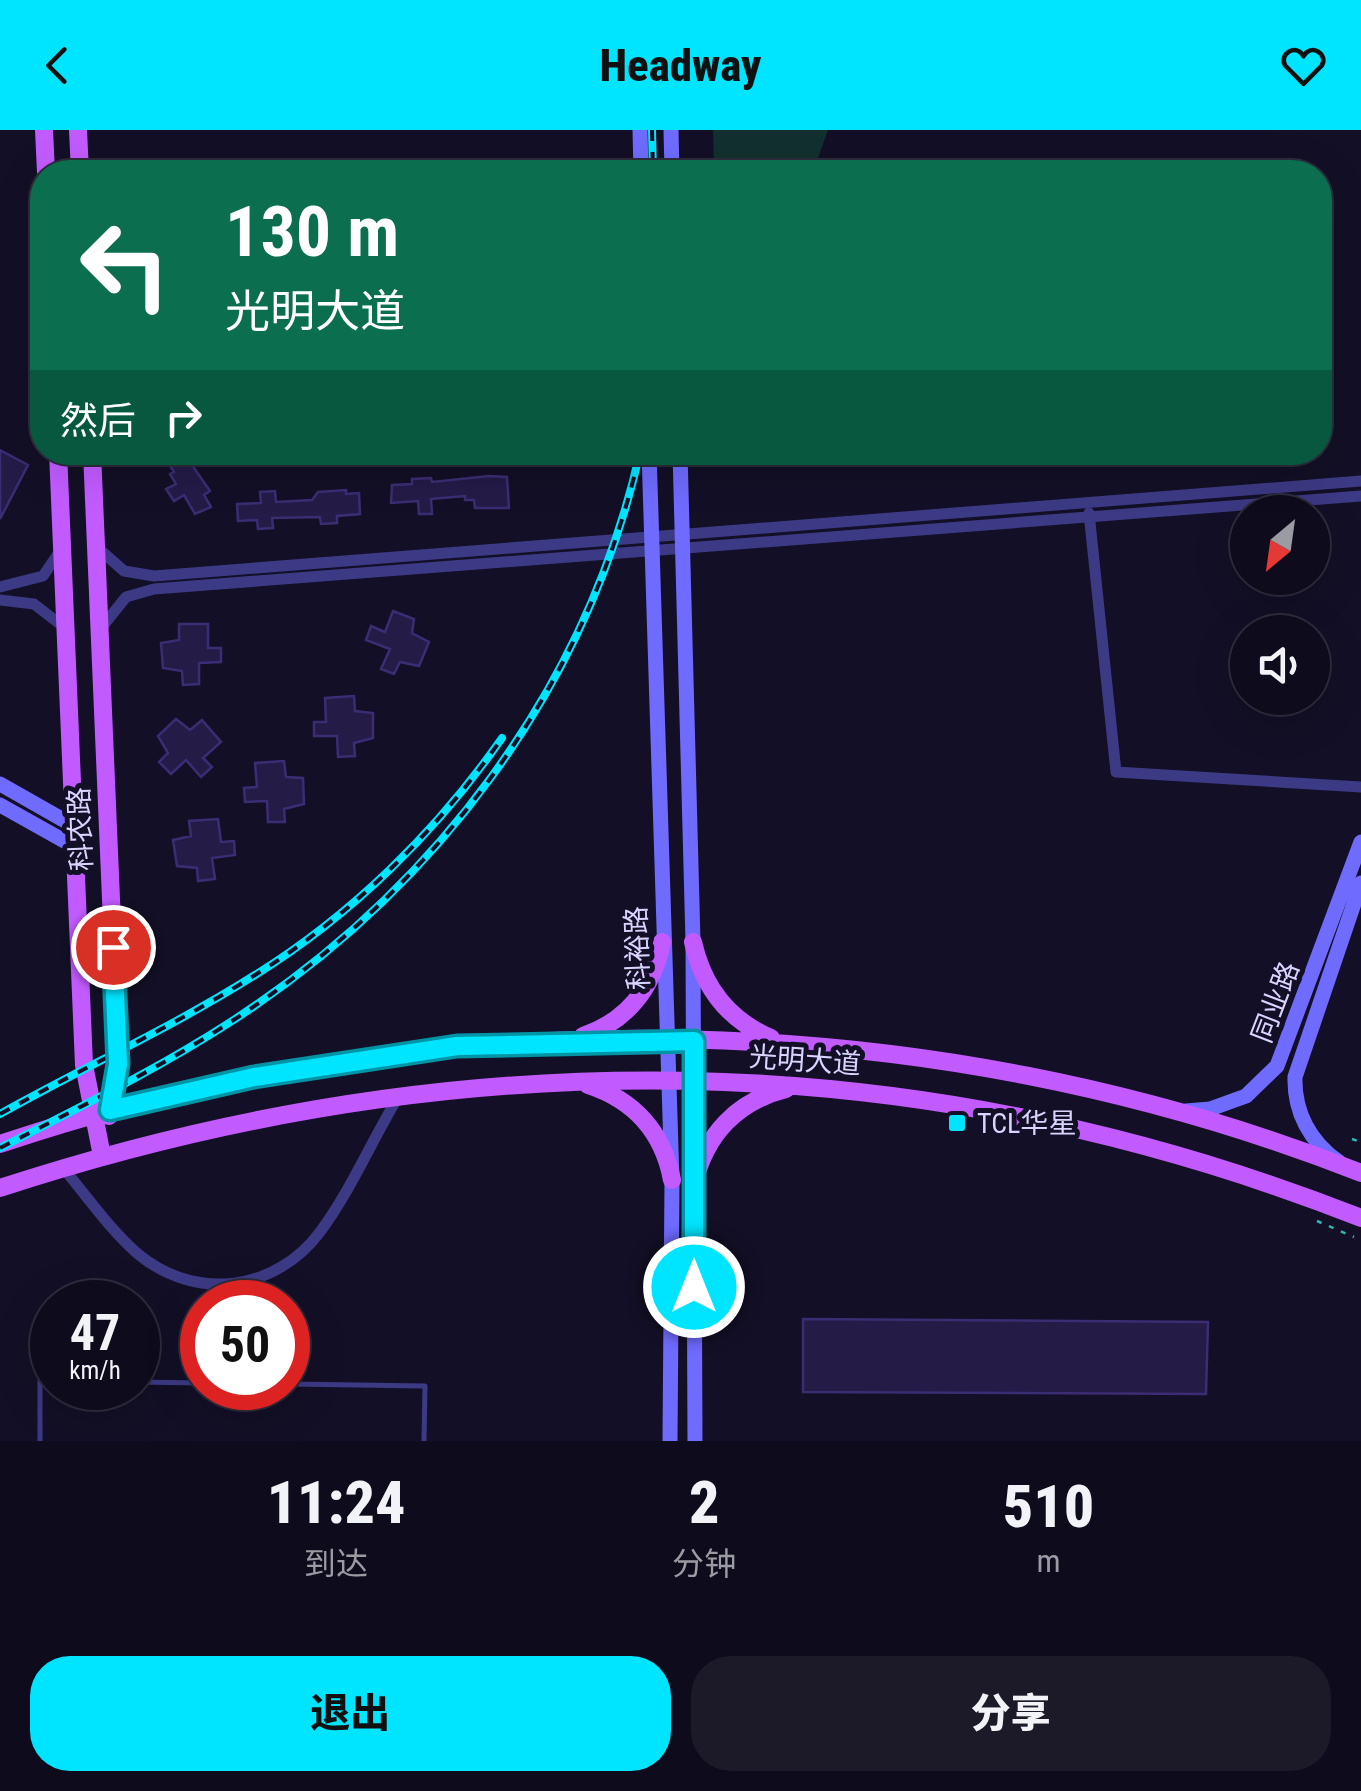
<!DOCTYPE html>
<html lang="zh">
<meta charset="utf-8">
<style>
:root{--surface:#0e0b1c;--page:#1c1929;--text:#f1f3f6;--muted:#9b9ba3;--line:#2e2b3b;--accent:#00e5ff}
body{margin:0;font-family:"Roboto Condensed","Noto Sans SC",sans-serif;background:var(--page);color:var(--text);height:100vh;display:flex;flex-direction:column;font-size:38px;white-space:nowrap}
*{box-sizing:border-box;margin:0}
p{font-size:32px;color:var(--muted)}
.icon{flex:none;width:55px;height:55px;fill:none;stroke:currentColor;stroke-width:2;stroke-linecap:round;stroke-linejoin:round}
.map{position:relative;height:1311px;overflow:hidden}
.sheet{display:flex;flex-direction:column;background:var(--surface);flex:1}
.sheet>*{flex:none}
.banner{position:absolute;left:30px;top:30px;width:1302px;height:305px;border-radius:40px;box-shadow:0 10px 40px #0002,0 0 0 2px var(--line);background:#0b6e4f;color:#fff;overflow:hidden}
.needle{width:65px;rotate:209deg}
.tools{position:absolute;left:1230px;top:365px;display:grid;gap:20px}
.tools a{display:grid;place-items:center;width:100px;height:100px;border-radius:50%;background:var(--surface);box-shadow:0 10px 40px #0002,0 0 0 2px var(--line);font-size:50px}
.speed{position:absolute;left:30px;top:1150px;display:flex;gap:20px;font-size:50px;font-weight:700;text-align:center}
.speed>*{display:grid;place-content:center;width:130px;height:130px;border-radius:50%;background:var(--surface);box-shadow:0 10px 40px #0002,0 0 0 2px var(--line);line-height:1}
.speed small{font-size:25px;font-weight:400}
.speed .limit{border:15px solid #d22;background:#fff;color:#111}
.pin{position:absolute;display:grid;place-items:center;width:85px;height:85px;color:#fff;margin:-42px;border:5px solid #fff;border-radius:50%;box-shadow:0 2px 10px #0007}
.me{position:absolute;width:110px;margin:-55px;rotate:0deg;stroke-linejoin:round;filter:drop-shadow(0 0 8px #0008)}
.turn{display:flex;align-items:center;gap:35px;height:210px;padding:0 30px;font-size:45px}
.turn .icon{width:130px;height:130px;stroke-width:2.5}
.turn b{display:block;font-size:70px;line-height:85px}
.then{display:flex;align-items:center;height:95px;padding:0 30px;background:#0003;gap:20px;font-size:38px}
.eta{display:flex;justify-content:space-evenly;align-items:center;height:170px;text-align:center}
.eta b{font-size:60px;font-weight:800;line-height:70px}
.button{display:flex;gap:20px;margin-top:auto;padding:20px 30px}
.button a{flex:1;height:115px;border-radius:40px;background:var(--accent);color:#111;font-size:40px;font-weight:800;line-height:115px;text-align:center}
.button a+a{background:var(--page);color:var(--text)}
header{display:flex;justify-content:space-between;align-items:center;height:130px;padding:0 30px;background:var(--accent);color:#111;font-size:45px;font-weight:800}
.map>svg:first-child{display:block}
.green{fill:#12302f}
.building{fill:#241b47;stroke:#3b2d73;stroke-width:2.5}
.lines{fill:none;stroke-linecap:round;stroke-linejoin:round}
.path{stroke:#2fb8b0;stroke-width:2.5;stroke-dasharray:5 8;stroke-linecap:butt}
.lane{stroke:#3d3a85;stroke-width:5}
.street{stroke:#3d3a85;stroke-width:11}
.secondary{stroke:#6f6bff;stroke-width:15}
.primary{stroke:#c25bff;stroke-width:18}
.rail-casing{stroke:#00e5ff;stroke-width:8}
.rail{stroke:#130f26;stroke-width:4;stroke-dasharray:11;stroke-linecap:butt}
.route-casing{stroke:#0095a6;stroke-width:25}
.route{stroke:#00e5ff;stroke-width:18}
.poi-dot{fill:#00e5ff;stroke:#130f26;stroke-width:4}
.labels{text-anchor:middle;stroke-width:10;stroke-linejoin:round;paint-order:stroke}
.street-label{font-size:28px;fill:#d9d4ff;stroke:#130f26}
.poi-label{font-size:28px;fill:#d9d4ff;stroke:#130f26;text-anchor:start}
</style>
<header><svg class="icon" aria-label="back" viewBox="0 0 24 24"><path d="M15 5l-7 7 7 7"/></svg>Headway<svg class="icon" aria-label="heart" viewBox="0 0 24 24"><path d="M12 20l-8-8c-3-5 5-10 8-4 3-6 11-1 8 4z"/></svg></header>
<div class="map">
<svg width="1361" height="1311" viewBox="0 0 1361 1311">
<rect width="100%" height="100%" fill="#130f26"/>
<path class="green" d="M 713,0 L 828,0 L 813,42 L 714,42 Z"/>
<path class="building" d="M 0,320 L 28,335 L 0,389 Z
M 162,322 L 183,322 L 210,361 L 204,365 L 211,377 L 195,384 L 184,365 L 174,371 L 166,359 L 176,354 L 170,344 L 174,342 Z
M 489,346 L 507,347 L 509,378 L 475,378 L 474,370 L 465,370 L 465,366 L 431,369 L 432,384 L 419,384 L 418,371 L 391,373 L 392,355 L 412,354 L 412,349 L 431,348 L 432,352 Z
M 346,360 L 346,364 L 359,363 L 360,384 L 337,386 L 337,393 L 321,394 L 320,387 L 272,388 L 273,398 L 258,399 L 257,390 L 238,391 L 237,374 L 261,373 L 260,362 L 275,361 L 276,372 L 312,370 L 318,362 Z
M 393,481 L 414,489 L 412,503 L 429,512 L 419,536 L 400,532 L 394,544 L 381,539 L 390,519 L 366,510 L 371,496 L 385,502 Z
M 179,494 L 208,494 L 208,518 L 221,518 L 221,532 L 199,533 L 199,554 L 183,555 L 182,541 L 163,538 L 161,513 L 179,510 Z
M 354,566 L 355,581 L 373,583 L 373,608 L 354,613 L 355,626 L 338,627 L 337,606 L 314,606 L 314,592 L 326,592 L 325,568 Z
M 176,589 L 190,600 L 202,590 L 221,612 L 203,628 L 212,637 L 201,647 L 186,630 L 171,644 L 159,632 L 168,623 L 158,606 Z
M 284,631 L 286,647 L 303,648 L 304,674 L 284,679 L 285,692 L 268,692 L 267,671 L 245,672 L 244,658 L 257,657 L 255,633 Z
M 218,689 L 221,712 L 234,711 L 235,725 L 212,728 L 215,749 L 198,751 L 197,738 L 177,736 L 173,710 L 191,706 L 189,691 Z
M 803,1189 L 1208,1192 L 1206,1264 L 803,1262 Z"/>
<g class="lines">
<path class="path" d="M 1352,1009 L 1361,1012
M 1317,1091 L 1354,1107"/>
<path class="lane" d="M 216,1172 L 216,1155
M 138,1252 L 202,1253
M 288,1254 L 425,1256 L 424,1311
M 40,1311 L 40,1251 L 52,1251"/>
<path class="street" d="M 1089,383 L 1116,642 L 1361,657
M 99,419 L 124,441 L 154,446 L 1361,351
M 0,457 L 43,446 L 60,421
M 0,470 L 34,474 L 65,498
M 102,497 L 126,467 L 154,459 L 1361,366
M 63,1038 C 87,1066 110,1100 138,1124 C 196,1172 276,1161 320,1102 C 350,1062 371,1012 397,969"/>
<path class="secondary" d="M 640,0 L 641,42
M 671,0 L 672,42
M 649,322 L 672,1050 L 670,1311
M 680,322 L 693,812 L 695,1311
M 0,654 L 74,696
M 0,675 L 75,717
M 1186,981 L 1210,979 L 1246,966 L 1277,936 L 1361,712
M 1339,1032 C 1310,1012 1294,982 1295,947 L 1361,753"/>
<path class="primary" d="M 44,0 L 46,42
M 78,0 L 80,42
M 58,322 L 84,935 L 102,1026
M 92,322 L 118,934 L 109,986
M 693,812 C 703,857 728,890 771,908
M 583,906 C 627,891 653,858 662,812
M 588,955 C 634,970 663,1002 672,1050
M 0,1014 C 439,866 930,873 1361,1043
M 694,1054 C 705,1005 737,971 786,959
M 0,1058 C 456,909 913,911 1361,1088"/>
<defs>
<path id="rail" d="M 652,0 L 653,42
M 0,984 C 84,937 173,897 255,845 C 352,785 437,701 502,608
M 0,1018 C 78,978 158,939 232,891 C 434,760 587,559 640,322"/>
</defs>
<use href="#rail" class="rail-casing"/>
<use href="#rail" class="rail"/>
</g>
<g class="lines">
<defs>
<path id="route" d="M 113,817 L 118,934 L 110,980 L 254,947 L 457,916 L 694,911 L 694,1157"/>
</defs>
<use href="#route" class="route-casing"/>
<use href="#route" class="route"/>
</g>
<rect class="poi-dot" x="947" y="983" width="20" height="20" rx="5"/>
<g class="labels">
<g class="street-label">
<text transform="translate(80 699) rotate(-92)" y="10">科农路</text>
<text transform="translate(637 818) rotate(-92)" y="10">科裕路</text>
<text transform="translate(1275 872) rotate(-69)" y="10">同业路</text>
<text transform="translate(805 930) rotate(4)" y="10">光明大道</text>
</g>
<g class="poi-label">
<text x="977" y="1003">TCL华星</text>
</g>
</g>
</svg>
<div class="tools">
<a><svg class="needle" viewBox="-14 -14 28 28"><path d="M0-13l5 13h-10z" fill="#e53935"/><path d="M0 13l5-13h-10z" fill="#9b9ba3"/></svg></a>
<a><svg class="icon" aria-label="sound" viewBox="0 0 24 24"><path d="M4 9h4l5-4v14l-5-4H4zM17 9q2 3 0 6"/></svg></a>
</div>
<div class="speed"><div>47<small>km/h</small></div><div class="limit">50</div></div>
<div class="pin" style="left:113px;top:817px;background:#d93025"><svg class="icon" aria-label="arrive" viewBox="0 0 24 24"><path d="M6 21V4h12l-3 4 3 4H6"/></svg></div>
<svg class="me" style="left:694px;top:1157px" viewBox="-20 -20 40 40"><circle r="17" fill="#00e5ff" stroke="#fff" stroke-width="3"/><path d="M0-11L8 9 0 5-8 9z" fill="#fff"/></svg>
<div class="banner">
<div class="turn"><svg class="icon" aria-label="left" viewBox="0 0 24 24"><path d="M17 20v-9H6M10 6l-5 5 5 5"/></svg><div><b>130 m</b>光明大道</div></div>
<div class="then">然后<svg class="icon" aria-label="right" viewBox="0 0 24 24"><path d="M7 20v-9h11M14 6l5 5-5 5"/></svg></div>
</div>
</div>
<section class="sheet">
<div class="eta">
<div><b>11:24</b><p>到达</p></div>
<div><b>2</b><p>分钟</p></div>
<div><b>510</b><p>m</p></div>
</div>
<div class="button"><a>退出</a><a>分享</a></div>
</section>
